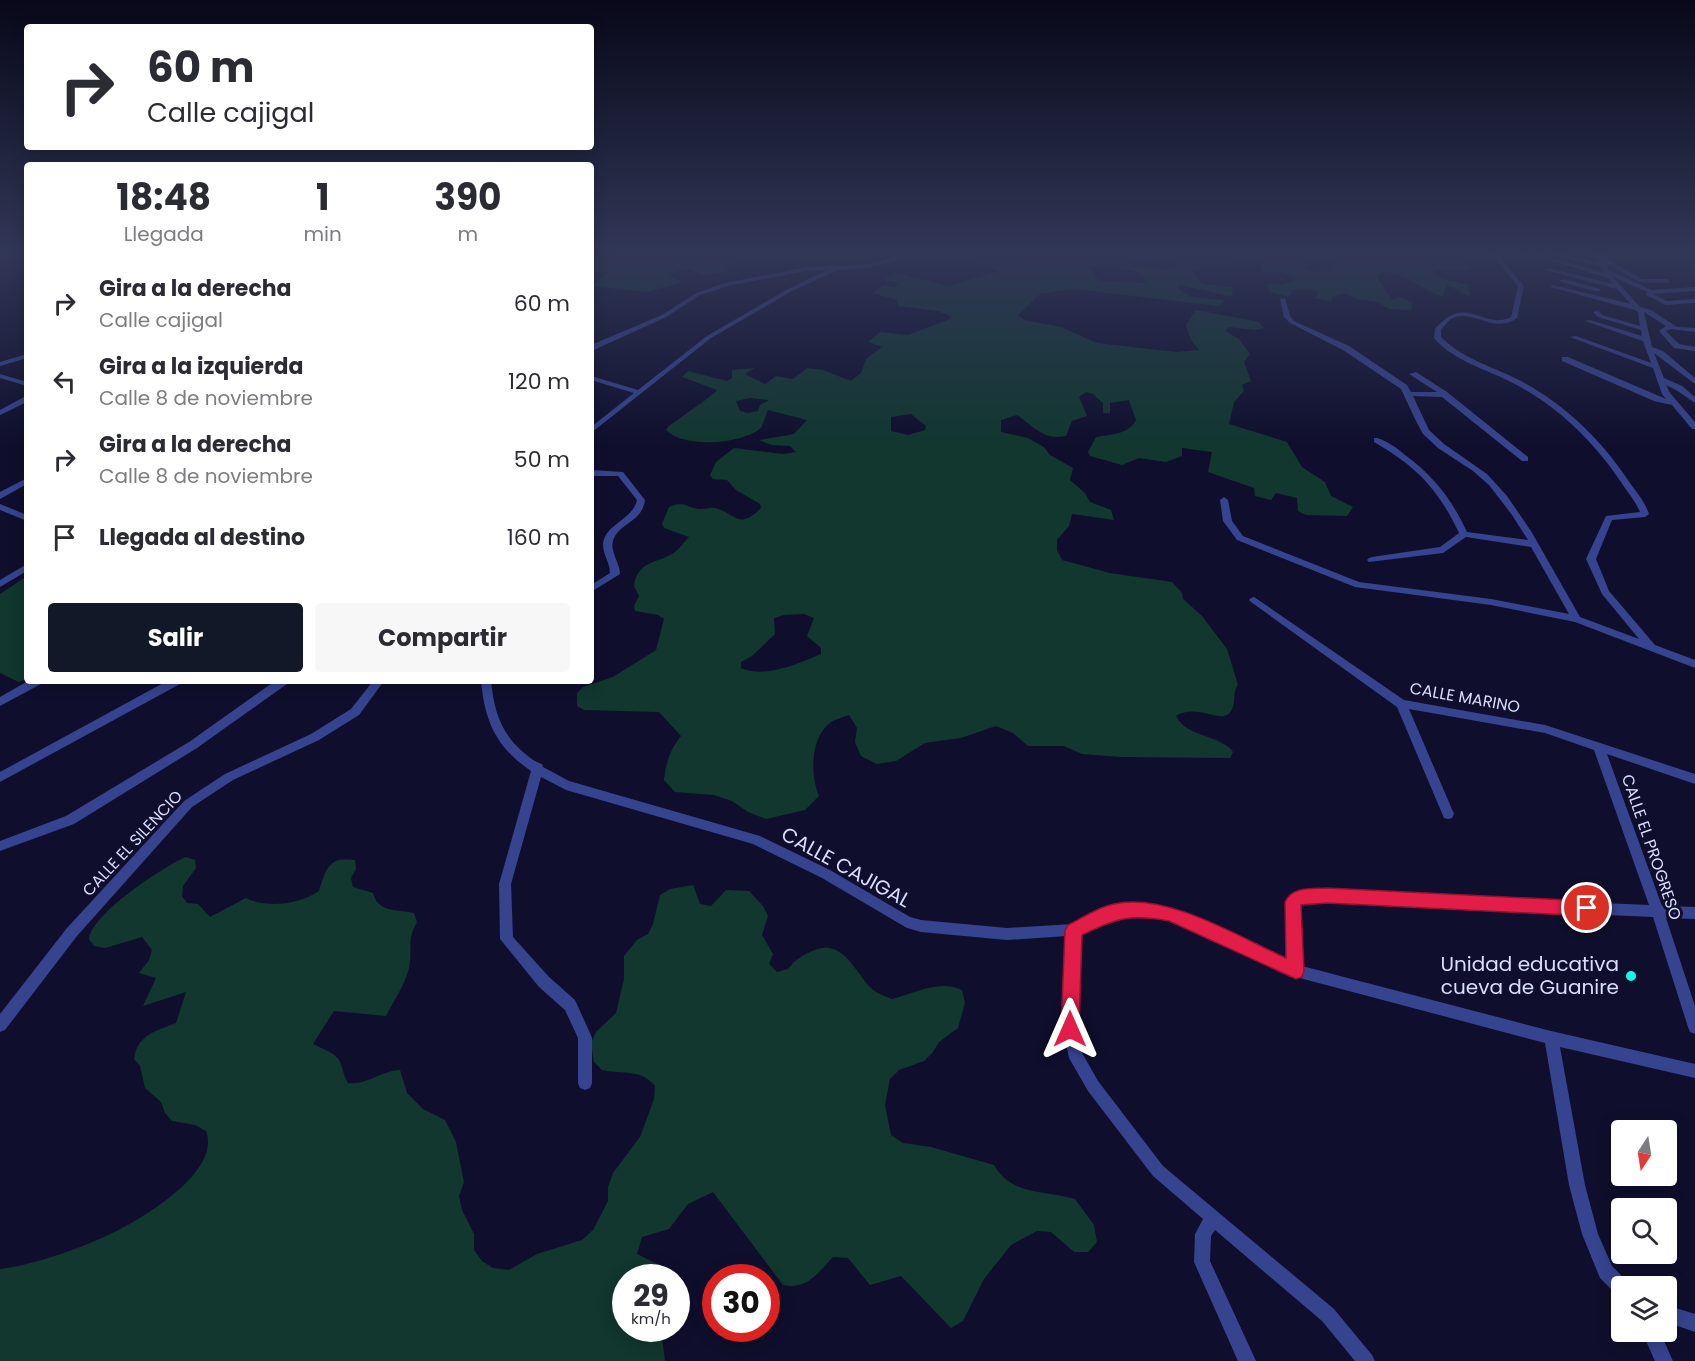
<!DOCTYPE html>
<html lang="es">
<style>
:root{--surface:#fff;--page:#f7f7f7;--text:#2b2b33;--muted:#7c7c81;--accent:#111827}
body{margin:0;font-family:Poppins,sans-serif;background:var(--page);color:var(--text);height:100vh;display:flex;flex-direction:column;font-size:22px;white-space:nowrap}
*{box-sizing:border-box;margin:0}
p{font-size:20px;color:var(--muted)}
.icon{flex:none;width:33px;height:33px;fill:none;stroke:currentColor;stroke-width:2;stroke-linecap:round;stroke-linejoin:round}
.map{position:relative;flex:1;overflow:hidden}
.sheet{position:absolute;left:24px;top:162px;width:570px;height:522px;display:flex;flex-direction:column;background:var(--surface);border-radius:6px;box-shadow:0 3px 15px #0003}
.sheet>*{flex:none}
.top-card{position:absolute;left:24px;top:24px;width:570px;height:126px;border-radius:6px;box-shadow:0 3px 15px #0003;background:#fff;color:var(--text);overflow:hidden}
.needle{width:39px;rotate:192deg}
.fabs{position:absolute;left:1611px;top:1120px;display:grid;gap:12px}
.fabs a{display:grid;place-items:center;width:66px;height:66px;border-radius:6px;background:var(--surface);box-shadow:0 3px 15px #0003;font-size:30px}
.speed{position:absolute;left:612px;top:1264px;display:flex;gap:12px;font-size:30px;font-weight:700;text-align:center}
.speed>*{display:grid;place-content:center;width:78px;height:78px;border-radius:50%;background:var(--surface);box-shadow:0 3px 15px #0003;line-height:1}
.speed small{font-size:15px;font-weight:400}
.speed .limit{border:9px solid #d22;background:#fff;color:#111}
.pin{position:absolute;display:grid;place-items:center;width:51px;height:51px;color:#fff;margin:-26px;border:3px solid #fff;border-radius:50%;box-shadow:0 2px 6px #0007}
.me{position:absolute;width:66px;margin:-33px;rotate:0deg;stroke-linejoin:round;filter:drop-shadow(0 0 4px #0008)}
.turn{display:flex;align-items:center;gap:21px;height:126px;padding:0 24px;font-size:27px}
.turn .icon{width:78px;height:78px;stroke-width:2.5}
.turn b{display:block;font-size:42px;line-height:51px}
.eta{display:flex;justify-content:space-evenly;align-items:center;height:102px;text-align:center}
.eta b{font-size:36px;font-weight:700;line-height:42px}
.cta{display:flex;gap:12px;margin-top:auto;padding:12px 24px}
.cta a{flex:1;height:69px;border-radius:6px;background:var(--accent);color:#fff;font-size:24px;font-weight:700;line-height:69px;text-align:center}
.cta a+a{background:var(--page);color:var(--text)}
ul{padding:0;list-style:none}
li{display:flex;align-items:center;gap:18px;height:78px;padding:0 24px}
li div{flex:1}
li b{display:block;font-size:22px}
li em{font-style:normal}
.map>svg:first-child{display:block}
.green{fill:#11372f;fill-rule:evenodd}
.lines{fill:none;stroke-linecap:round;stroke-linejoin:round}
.minor{fill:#36438f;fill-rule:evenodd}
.route{fill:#e11d48;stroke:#92132f;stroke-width:1.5}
.poi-dot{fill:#07ffea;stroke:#0f0f2d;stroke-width:2}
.labels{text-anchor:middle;stroke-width:6;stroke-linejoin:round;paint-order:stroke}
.street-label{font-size:16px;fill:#dbddff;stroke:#0f0f2d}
.near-street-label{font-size:20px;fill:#dbddff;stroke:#0f0f2d}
.near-poi-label{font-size:20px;fill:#dbddff;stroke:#0f0f2d;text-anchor:end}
</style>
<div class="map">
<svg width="1695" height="1361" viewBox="0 0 1695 1361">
<rect width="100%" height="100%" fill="#0f0f2d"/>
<path class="green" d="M 591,255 L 755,255 L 758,259 L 726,267 L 728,271 L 703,276 L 685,268 L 669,275 L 682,282 L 647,292 L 592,286 L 607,273 L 591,271 Z
M 960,255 L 1099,255 L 1157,269 L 1178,268 L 1172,261 L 1194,260 L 1198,255 L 1211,255 L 1238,266 L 1190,269 L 1202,284 L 1233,287 L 1232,295 L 1228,296 L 1181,285 L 1176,287 L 1191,297 L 1222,300 L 1224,301 L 1220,306 L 1072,289 L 1040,294 L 1018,315 L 1024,320 L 1061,327 L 1097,343 L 1176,352 L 1199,350 L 1191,340 L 1186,325 L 1196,310 L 1259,322 L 1264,328 L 1255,330 L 1229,327 L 1225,331 L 1239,339 L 1250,354 L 1244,362 L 1251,381 L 1242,385 L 1244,391 L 1234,402 L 1229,424 L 1287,442 L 1302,467 L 1325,482 L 1331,496 L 1353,507 L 1347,516 L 1306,515 L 1298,511 L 1297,498 L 1276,493 L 1271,500 L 1255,496 L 1254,488 L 1208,472 L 1212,452 L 1182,448 L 1182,456 L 1166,462 L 1139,458 L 1122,465 L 1090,456 L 1088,452 L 1096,437 C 1111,434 1128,435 1136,420 L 1129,400 L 1110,403 L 1110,413 L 1103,413 L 1103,403 L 1093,394 L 1086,392 L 1079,397 L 1087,416 L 1072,421 L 1066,436 C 1044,441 1033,426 1017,415 L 1001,420 L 1001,432 L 1028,438 L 1044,447 L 1050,455 L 1073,468 L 1070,480 L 1085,493 L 1090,502 L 1111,510 L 1114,520 L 1072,514 L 1069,526 L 1057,540 L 1057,550 L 1062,560 L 1110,573 L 1172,582 L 1182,593 L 1183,599 L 1202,616 L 1227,649 L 1238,685 C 1231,693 1238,708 1227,715 C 1217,721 1195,704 1176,716 C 1187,738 1220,734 1233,752 L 1230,758 L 1121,757 L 1082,754 L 1064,746 L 1028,746 L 1013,733 L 996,726 L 961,738 L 925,743 L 896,761 L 877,764 L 861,756 L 855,742 L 857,728 L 849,715 C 843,717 836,719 831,722 C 810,737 810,775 819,796 L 805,810 L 766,819 L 748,812 L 732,801 L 714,795 L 675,792 L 664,780 C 666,762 670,750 681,736 L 659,712 L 584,710 L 577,706 L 577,693 L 583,687 L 613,677 L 656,650 L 664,619 L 658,615 L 635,611 L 634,606 L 639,596 L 634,586 C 637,561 657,563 672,554 C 679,550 683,543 689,537 L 664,528 L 662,524 L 669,507 C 686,500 687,509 701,509 C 705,509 710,507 715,508 C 736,513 738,531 761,508 L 760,504 L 736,490 L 727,480 L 713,479 L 710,475 L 716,462 L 734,448 L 783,454 L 796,452 L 790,446 L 771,445 L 759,440 L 794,434 L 807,420 L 768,410 L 761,428 C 742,444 685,449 666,430 L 669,426 C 678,419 714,395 717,390 L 682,377 L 688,371 L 727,381 L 732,378 L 732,370 L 755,368 L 745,374 L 765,384 L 776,376 L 793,379 L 807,368 L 823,370 L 851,381 L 861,373 L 866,359 L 882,347 L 868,342 L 880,332 L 908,335 L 950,319 L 950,316 L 938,311 L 899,306 L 897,300 L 873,293 L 883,285 L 895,287 L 898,283 L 884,280 L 893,272 L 949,286 L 999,271 L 973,263 ZM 1097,264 C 1112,268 1138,267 1146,280 L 1144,283 L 1099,281 L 1090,267 ZM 750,398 L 769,400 L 760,405 L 758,411 L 748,413 L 740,411 L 736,401 ZM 911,414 L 926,426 L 925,430 L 908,435 L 891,431 L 891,417 ZM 804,614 L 814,618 L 807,636 L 821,648 L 821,654 C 800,663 764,679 741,668 L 741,662 L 752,656 L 775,634 L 774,618 L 784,615 Z
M 1247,255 L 1315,255 L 1306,269 L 1318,272 L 1332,270 L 1334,257 L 1324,255 L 1441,255 L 1438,257 L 1461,262 L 1472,269 L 1433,270 L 1440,278 L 1468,285 L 1470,297 L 1446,284 L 1443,297 C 1422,290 1411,275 1384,272 L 1376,276 L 1392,300 L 1399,297 L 1412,302 L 1411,310 L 1389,309 L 1378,302 L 1356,299 L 1345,293 L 1333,296 L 1331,301 L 1314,298 L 1319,292 L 1309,289 L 1293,290 L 1289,297 L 1270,292 L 1267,284 L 1283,284 L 1299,278 L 1281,272 L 1262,272 L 1259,261 Z
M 27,576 L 27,678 L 19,682 L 0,673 L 0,594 Z
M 186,857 L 195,860 L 196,868 L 183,886 L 182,896 L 187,903 L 198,904 L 210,917 L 246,898 C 267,909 300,904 319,891 C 326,870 328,856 355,860 L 356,869 L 351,878 L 353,887 L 373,893 C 378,913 397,909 414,913 L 417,922 C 406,941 413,949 409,968 C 405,985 394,1000 386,1016 L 334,1011 L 313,1044 C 322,1049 334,1052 339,1060 C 343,1067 343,1075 348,1083 C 368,1085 380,1071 400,1070 L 407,1093 L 423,1109 L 445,1120 L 456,1142 L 464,1182 L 459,1196 L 462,1210 L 474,1234 L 474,1250 L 482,1261 L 493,1268 L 509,1270 L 537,1254 L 582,1240 L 593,1230 L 608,1201 L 608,1187 L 613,1173 L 640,1137 L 654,1099 L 655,1086 C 640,1068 623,1075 602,1070 L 594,1062 L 591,1043 L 596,1032 L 616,1013 L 624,979 L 624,956 L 637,940 L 648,934 L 653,924 L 660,895 L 670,889 L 693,885 L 700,904 L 711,906 L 726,890 L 749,891 L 763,906 L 768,916 L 762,935 L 773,954 L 769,964 L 777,972 L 788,969 C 795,960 800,957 810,952 C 840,937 852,966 868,985 C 874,992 883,996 892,999 C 915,993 940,979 962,990 L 965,1003 L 958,1028 L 939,1042 L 933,1052 L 924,1061 L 899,1070 L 890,1079 L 885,1105 L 891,1135 L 903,1143 L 931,1147 L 994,1165 C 1012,1196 1044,1190 1075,1199 L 1094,1225 L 1097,1242 L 1088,1252 L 1074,1252 L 1051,1232 L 1037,1231 L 1011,1245 L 984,1279 L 963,1321 L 951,1328 L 901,1276 L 870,1285 L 848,1258 L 833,1257 C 817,1274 807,1290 783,1285 L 713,1192 L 688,1204 L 669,1229 L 642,1237 L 637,1254 L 678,1274 L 677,1286 L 676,1278 L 626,1278 L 626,1329 L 661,1329 L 665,1361 L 0,1361 L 0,1269 C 35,1265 91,1245 122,1228 C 151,1213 221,1169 206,1131 L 195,1125 L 172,1121 L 165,1113 L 161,1102 L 145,1088 L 140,1066 L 134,1059 C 137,1035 156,1031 176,1023 L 186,992 L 143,1006 L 156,978 L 139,973 L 149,960 L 152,950 L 142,937 L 105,948 L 94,946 L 89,939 C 92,914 162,867 186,857 Z"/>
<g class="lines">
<path class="minor" d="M 1492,255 L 1498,255 L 1524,286 L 1517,318 C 1494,335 1471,307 1451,319 C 1447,322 1444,327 1441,330 L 1441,337 C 1463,359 1491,366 1517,379 C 1564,403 1601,439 1630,483 C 1637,493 1645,502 1649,514 L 1645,517 L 1612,520 L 1596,559 L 1609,591 L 1655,645 L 1695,660 L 1695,668 L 1575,622 L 1491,605 L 1355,587 L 1237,540 L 1223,521 L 1220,500 L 1224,497 L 1228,500 L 1232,521 L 1243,536 L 1359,582 L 1491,599 L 1569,614 L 1531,547 L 1466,537 L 1443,553 L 1369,562 L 1367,560 L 1369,558 L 1372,557 L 1440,547 L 1459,533 C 1438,489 1417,467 1374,442 L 1374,438 L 1377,438 C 1387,441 1397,448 1405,455 C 1434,476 1452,500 1467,532 L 1528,540 L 1512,515 L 1489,485 L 1473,471 L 1438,448 L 1423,434 L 1416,421 L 1401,389 L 1343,350 L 1290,323 L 1284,317 L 1280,299 L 1285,298 L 1290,316 L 1294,321 L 1349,346 L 1407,385 L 1411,392 L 1437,392 L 1409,374 L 1416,372 L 1447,392 L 1528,457 L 1528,461 L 1522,461 L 1442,397 L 1413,396 L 1429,430 L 1444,444 L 1487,474 L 1507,496 L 1531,531 L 1580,617 L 1639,639 L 1602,594 L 1586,559 L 1606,516 L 1640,512 C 1636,502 1629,494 1623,485 C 1594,441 1556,404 1509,381 C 1483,368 1454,361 1434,338 L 1435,329 C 1467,292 1482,331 1511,317 L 1518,286 Z
M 1534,255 L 1542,255 L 1605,273 L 1601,267 L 1556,255 L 1565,255 L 1598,263 L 1594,255 L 1601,255 L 1642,279 L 1667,279 L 1670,281 L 1667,283 L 1639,282 L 1604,262 L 1609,270 L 1652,290 L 1695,287 L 1695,291 L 1653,294 L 1667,301 L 1695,299 L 1695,303 L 1693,303 L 1666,305 L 1646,295 L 1647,292 L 1613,277 L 1640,307 L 1651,310 L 1677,327 L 1695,328 L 1695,332 L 1671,329 L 1666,331 L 1679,344 L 1695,347 L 1695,351 L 1674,348 L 1659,331 L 1666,326 L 1644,312 L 1652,347 L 1663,351 L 1695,378 L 1695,384 L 1654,353 L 1664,378 L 1682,386 L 1695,397 L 1695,403 L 1676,390 L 1666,385 L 1670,393 L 1695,422 L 1695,429 L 1692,429 L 1672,405 L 1654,401 L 1562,361 L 1562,357 L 1568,357 L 1666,399 L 1662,394 L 1653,368 L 1570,337 L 1576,336 L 1651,363 L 1643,341 L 1585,321 L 1590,320 L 1642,336 L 1641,330 L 1598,317 L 1593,312 L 1598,311 L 1602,315 L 1640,326 L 1638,312 L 1635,310 L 1550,287 L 1553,285 L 1631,304 L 1617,289 L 1545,270 L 1548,268 L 1557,270 L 1613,284 L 1608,278 Z
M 901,256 L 904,258 L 903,259 L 867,268 L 838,270 L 792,291 L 711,338 L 591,433 L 591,427 L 634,393 L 591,380 L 591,376 L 638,390 L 707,336 L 788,289 L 827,270 L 806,271 L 728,286 L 700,295 L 666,317 L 594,350 L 591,350 L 591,345 L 662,315 L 696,293 L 725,283 L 806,267 L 867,264 Z
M 1563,279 L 1600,289 L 1601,290 L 1598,292 L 1561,282 L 1560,281 Z
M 27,354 L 27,358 L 0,366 L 0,362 Z
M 0,374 L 27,382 L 27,386 L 0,378 Z
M 24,397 L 27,397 L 27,402 L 0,415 L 0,410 Z
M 591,470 L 623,472 L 645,500 C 642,523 618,523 613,541 C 610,552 620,563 620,574 L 591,592 L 591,585 L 610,573 C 610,563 603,554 603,545 C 604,524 633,520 637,500 L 618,476 L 591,476 Z
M 27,478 L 27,484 L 0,499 L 0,492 Z
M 0,504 L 27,515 L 27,521 L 0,510 Z
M 27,564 L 27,571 L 0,587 L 0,580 Z
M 1254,597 L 1404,700 L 1545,725 L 1695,774 L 1695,784 L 1607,754 L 1662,906 L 1695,907 L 1695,919 L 1666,918 L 1695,1006 L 1695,1034 L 1690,1032 L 1688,1027 L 1653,917 L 1307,902 L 1300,905 L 1302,966 L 1551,1031 L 1695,1064 L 1695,1078 L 1560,1047 L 1585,1185 L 1598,1234 L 1612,1266 L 1628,1282 L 1630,1287 L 1622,1287 L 1622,1296 L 1616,1294 L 1600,1278 L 1582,1234 L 1569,1185 L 1545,1043 L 1296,977 L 1169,920 L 1148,915 L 1115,917 L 1080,933 L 1077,1029 L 1081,1051 L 1098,1081 L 1163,1166 L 1334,1309 L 1372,1355 L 1375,1361 L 1355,1361 L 1322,1321 L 1215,1230 L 1211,1236 L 1210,1261 L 1256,1361 L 1238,1361 L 1194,1262 L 1195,1234 L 1203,1219 L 1153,1176 L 1088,1091 L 1069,1058 L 1063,1029 L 1067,936 L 1007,940 L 921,932 L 907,928 L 822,878 L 753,844 L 566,790 L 541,777 L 511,884 L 513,937 L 549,977 L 575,1000 L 590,1033 L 592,1038 L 592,1083 L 590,1088 L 585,1090 L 580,1088 L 578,1083 L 578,1038 L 565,1010 L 539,987 L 500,939 L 499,884 L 531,771 C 496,747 485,722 481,681 L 491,681 C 494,709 500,732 522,751 C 528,756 534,762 542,764 L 543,767 L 569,781 L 760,836 L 830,870 L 910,917 L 921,920 L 1007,928 L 1073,924 L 1114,905 L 1148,903 L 1176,910 L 1289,961 L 1287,902 L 1288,898 L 1306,890 L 1649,905 L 1594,750 L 1545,733 L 1409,709 L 1454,814 L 1452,818 L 1448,819 L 1444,818 L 1397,707 L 1251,602 L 1249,600 L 1251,598 Z
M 28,681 L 42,681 L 41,684 L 0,706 L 0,697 Z
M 167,681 L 181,681 L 180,684 L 0,782 L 0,772 Z
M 275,681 L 288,681 L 287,684 L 197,748 L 74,824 L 0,851 L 0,841 L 66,816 L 189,742 Z
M 373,681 L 384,681 L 359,715 L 319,740 L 233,780 L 192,807 L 77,936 L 5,1030 L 0,1032 L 0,1014 L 67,928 L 184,801 L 225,774 L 311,734 L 351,709 Z
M 1666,1305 L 1695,1314 L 1695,1332 L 1666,1322 Z
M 1642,1332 L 1660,1332 L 1673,1361 L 1655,1361 Z"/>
</g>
<linearGradient id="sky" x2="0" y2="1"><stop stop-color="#080819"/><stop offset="0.57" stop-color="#313757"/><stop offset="1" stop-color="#313757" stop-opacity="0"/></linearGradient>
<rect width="1695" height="445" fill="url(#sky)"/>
<path class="route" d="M 1327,888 L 1587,901 L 1593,903 L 1596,908 L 1593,914 L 1587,916 L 1327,903 L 1301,905 L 1304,971 L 1302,977 L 1296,979 L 1169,921 C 1130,914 1117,918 1082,935 L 1079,1029 L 1077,1036 L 1070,1038 L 1064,1036 L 1061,1029 L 1065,930 L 1068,925 C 1082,918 1098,907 1114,904 C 1167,892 1239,937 1286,958 L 1285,902 C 1292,886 1312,889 1327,888 Z"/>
<circle class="poi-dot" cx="1631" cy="976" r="6"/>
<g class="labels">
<g class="street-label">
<text transform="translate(1465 697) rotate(10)" y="6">CALLE MARINO</text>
<text transform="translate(132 843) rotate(-47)" y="6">CALLE EL SILENCIO</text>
<text transform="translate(1652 847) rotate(71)" y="6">CALLE EL PROGRESO</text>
</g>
<g class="near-street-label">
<text transform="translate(846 867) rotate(29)" y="7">CALLE CAJIGAL</text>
</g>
<g class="near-poi-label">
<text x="1619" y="971">Unidad educativa<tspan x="1619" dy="23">cueva de Guanire</tspan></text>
</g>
</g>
</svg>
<div class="fabs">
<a><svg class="needle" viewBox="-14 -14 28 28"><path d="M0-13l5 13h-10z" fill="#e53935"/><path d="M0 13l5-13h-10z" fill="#7c7c81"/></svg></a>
<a><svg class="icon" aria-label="search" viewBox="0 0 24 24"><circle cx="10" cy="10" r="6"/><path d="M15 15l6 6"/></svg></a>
<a><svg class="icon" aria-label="layers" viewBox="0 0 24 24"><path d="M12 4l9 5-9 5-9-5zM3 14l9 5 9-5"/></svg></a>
</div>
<div class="speed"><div>29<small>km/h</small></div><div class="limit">30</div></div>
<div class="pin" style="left:1587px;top:908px;background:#d93025"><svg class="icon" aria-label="arrive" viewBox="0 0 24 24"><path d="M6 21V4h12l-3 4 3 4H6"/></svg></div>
<svg class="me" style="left:1070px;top:1029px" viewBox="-20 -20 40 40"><path d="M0-17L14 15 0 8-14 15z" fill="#e11d48" stroke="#fff" stroke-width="4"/></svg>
<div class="top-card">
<div class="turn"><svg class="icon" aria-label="right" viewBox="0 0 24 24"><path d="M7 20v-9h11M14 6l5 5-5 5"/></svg><div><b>60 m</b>Calle cajigal</div></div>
</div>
<section class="sheet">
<div class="eta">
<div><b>18:48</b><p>Llegada</p></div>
<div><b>1</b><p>min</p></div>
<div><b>390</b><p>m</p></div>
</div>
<ul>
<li><svg class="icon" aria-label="right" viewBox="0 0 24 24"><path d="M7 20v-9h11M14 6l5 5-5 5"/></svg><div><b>Gira a la derecha</b><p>Calle cajigal</p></div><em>60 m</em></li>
<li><svg class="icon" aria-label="left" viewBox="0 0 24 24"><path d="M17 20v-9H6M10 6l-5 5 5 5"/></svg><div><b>Gira a la izquierda</b><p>Calle 8 de noviembre</p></div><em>120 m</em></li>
<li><svg class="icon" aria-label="right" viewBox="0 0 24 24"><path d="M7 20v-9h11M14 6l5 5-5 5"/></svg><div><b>Gira a la derecha</b><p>Calle 8 de noviembre</p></div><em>50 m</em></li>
<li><svg class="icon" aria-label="arrive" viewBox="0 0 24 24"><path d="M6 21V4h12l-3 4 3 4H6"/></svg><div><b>Llegada al destino</b></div><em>160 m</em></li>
</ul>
<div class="cta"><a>Salir</a><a>Compartir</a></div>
</section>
</div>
